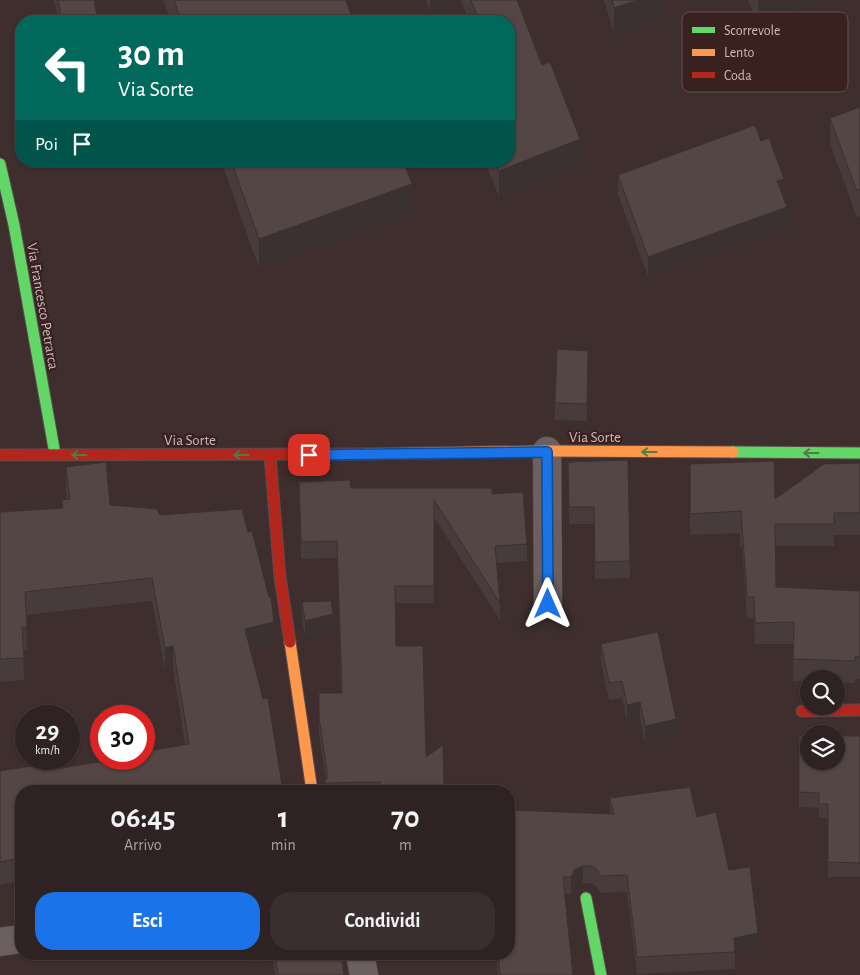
<!DOCTYPE html>
<html lang="it">
<style>
:root{--surface:#2e2222;--page:#3a2f2f;--text:#f1f3f6;--muted:#a7a4a5;--line:#493f40;--accent:#1a73e8}
body{margin:0;font-family:"Alegreya Sans",sans-serif;background:var(--page);color:var(--text);height:100vh;display:flex;flex-direction:column;font-size:19px;white-space:nowrap}
*{box-sizing:border-box;margin:0}
p{font-size:16px;color:var(--muted)}
.icon{flex:none;width:28px;height:28px;fill:none;stroke:currentColor;stroke-width:2;stroke-linecap:round;stroke-linejoin:round}
.map{position:relative;flex:1;overflow:hidden}
.sheet{position:absolute;left:15px;top:785px;width:500px;height:175px;display:flex;flex-direction:column;background:var(--surface);border-radius:20px;box-shadow:0 1px 4px #0004,0 0 0 1px var(--line)}
.sheet>*{flex:none}
.top-card{position:absolute;left:15px;top:15px;width:500px;height:152px;border-radius:20px;box-shadow:0 1px 4px #0004,0 0 0 1px var(--line);background:#00695c;color:#fff;overflow:hidden}
.tools{position:absolute;left:800px;top:670px;display:grid;gap:10px}
.tools a{display:grid;place-items:center;width:45px;height:45px;border-radius:50%;background:var(--surface);box-shadow:0 1px 4px #0004,0 0 0 1px var(--line);font-size:25px}
.speed{position:absolute;left:15px;top:705px;display:flex;gap:10px;font-size:25px;font-weight:700;text-align:center}
.speed>*{display:grid;place-content:center;width:65px;height:65px;border-radius:50%;background:var(--surface);box-shadow:0 1px 4px #0004,0 0 0 1px var(--line);line-height:1}
.speed small{font-size:12px;font-weight:400}
.speed .limit{border:8px solid #d22;background:#fff;color:#111}
.pin{position:absolute;display:grid;place-items:center;width:42px;height:42px;color:#fff;margin:-21px;border-radius:10px;box-shadow:0 2px 8px #0006}
.me{position:absolute;width:55px;margin:-28px;rotate:0deg;stroke-linejoin:round;filter:drop-shadow(0 0 4px #0008)}
.turn{display:flex;align-items:center;gap:18px;height:105px;padding:0 20px;font-size:22px}
.turn .icon{width:65px;height:65px;stroke-width:2.5}
.turn b{display:block;font-size:35px;line-height:42px}
.then{display:flex;align-items:center;height:48px;padding:0 20px;background:#0003;gap:10px;font-size:19px}
.eta{display:flex;justify-content:space-evenly;align-items:center;height:85px;text-align:center}
.eta b{font-size:30px;font-weight:700;line-height:35px}
.primary-button{display:flex;gap:10px;margin-top:auto;padding:10px 20px}
.primary-button a{flex:1;height:58px;border-radius:20px;background:var(--accent);color:#fff;font-size:20px;font-weight:700;line-height:58px;text-align:center}
.primary-button a+a{background:var(--page);color:var(--text)}
.map>svg:first-child{display:block}
.lines{fill:none;stroke-linecap:round;stroke-linejoin:round}
.street-casing{stroke:#584c4b;stroke-width:29}
.fast-casing{stroke:#5a4c4b;stroke-width:13}
.slow-casing{stroke:#5a4c4b;stroke-width:13}
.jam-casing{stroke:#5a4c4b;stroke-width:13}
.street{stroke:#6b605f;stroke-width:28}
.fast{stroke:#63d668;stroke-width:11}
.slow{stroke:#ff974d;stroke-width:11}
.jam{stroke:#b3261e;stroke-width:11}
.wall{fill:#473c3b}
.shaded-wall{fill:#3a3130}
.building{fill:#534645;stroke:#3a3130}
.oneway{stroke:#4e7c44}
.route-casing{stroke:#114b97;stroke-width:12}
.route{stroke:#1a73e8;stroke-width:9}
.labels{text-anchor:middle;stroke-width:4.5;stroke-linejoin:round;paint-order:stroke}
.street-label{font-size:15px;fill:#cdbbb9;stroke:#392120}
.key{fill:#392120;stroke:#654f4e;stroke-width:1}
.key-label{font-size:14px;fill:#cdbbb9}
</style>
<div class="map">
<svg width="860" height="975" viewBox="0 0 860 975">
<rect width="100%" height="100%" fill="#3e2e2d"/>
<g class="lines">
<defs>
<path id="street" d="M 547,451 L 548,604
M 0,942 L 21,939
M 360,954 L 364,975"/>
<path id="fast" d="M 0,164 L 14,225 L 55,454
M 733,452 L 860,453
M 586,898 L 601,975"/>
<path id="slow" d="M 365,454 L 547,451 L 733,452
M 290,642 L 312,791"/>
<path id="jam" d="M 0,455 L 365,454
M 270,455 L 280,577 L 290,642
M 802,711 L 860,710"/>
</defs>
<use href="#street" class="street-casing"/>
<use href="#fast" class="fast-casing"/>
<use href="#slow" class="slow-casing"/>
<use href="#jam" class="jam-casing"/>
<use href="#street" class="street"/>
<use href="#fast" class="fast"/>
<use href="#slow" class="slow"/>
<use href="#jam" class="jam"/>
</g>
<path class="wall" d="M 54,0 L 94,0 L 98,21 L 59,21 Z
M 163,0 L 346,0 L 353,21 L 171,21 Z
M 426,0 L 517,0 L 580,165 L 499,197 L 485,161 L 509,161 L 509,21 L 469,21 L 461,1 L 430,12 Z
M 604,0 L 665,0 L 665,18 L 614,34 Z
M 748,0 L 826,0 L 758,23 Z
M 860,107 L 860,217 L 856,215 L 830,144 L 830,118 Z
M 221,161 L 403,161 L 412,214 L 259,268 Z
M 618,175 L 784,198 L 783,199 L 787,227 L 648,276 L 618,195 Z
M 588,368 L 587,421 L 555,420 L 555,403 Z
M 628,460 L 630,578 L 595,579 L 594,524 L 569,524 L 568,462 Z
M 860,463 L 860,535 L 834,535 L 834,546 L 775,546 L 776,587 L 860,591 L 860,679 L 855,679 L 855,683 L 836,682 L 836,679 L 809,679 L 809,681 L 793,681 L 794,644 L 755,644 L 754,619 L 747,618 L 742,546 L 740,546 L 740,533 L 690,535 L 690,464 L 775,499 Z
M 66,467 L 110,505 L 160,515 L 274,645 L 251,650 L 283,791 L 21,791 L 21,881 L 0,885 L 0,771 L 44,771 L 144,759 L 185,744 L 173,669 L 165,670 L 152,601 L 26,615 L 27,650 L 23,650 L 24,680 L 0,682 L 0,512 L 62,508 L 62,500 L 67,500 L 66,490 Z
M 299,482 L 351,488 L 492,494 L 527,544 L 527,561 L 497,563 L 500,603 L 500,620 L 434,517 L 434,603 L 395,603 L 396,646 L 426,757 L 444,791 L 324,791 L 324,783 L 326,780 L 319,734 L 319,693 L 341,693 L 337,558 L 301,559 Z
M 302,602 L 333,632 L 305,638 L 302,619 Z
M 601,644 L 676,736 L 645,743 L 640,719 L 627,722 L 622,698 L 609,700 L 601,662 Z
M 799,736 L 860,736 L 860,877 L 828,877 L 828,818 L 819,818 L 819,808 L 799,807 Z
M 610,798 L 697,817 L 729,870 L 758,950 L 735,955 L 735,969 L 637,974 L 627,892 L 601,893 L 597,887 L 592,883 L 583,883 L 575,887 L 571,894 L 565,894 L 573,975 L 498,975 L 496,954 L 509,954 L 509,810 L 610,814 Z
M 253,954 L 341,954 L 344,975 L 275,975 L 273,960 L 255,962 Z"/>
<path class="shaded-wall" d="M 430,0 L 461,0 L 461,1 L 430,12 Z
M 638,0 L 665,0 L 665,18 L 614,34 L 614,8 Z
M 758,0 L 826,0 L 758,23 Z
M 580,139 L 580,165 L 499,197 L 499,171 Z
M 784,179 L 784,198 L 777,201 L 777,181 Z
M 412,184 L 412,214 L 259,268 L 259,239 Z
M 787,207 L 787,227 L 648,276 L 648,257 Z
M 588,351 L 588,368 L 587,421 L 587,404 Z
M 333,614 L 333,632 L 305,638 L 305,621 Z
M 274,622 L 274,645 L 245,652 L 245,629 Z
M 173,646 L 173,669 L 165,670 L 165,648 Z
M 640,702 L 640,719 L 627,722 L 627,705 Z
M 676,719 L 676,736 L 645,743 L 645,726 Z
M 583,866 L 583,883 L 575,887 L 571,894 L 571,877 L 575,869 Z
M 758,933 L 758,950 L 735,955 L 734,938 Z"/>
<path class="building" d="M 58,0 L 94,0 L 98,21 L 62,21 Z
M 174,0 L 346,0 L 353,21 L 181,21 Z
M 471,0 L 517,0 L 542,65 L 550,62 L 580,139 L 499,171 L 495,161 L 509,161 L 509,21 L 479,21 Z
M 612,0 L 638,0 L 614,8 Z
M 860,107 L 860,191 L 856,189 L 830,118 Z
M 755,125 L 761,141 L 769,138 L 784,179 L 777,181 L 787,207 L 648,257 L 618,175 Z
M 231,161 L 403,161 L 412,184 L 259,239 Z
M 557,349 L 588,351 L 587,404 L 555,403 Z
M 628,460 L 630,561 L 595,562 L 594,507 L 569,507 L 568,462 Z
M 774,461 L 775,499 L 824,464 L 860,463 L 860,513 L 834,513 L 834,524 L 775,524 L 776,587 L 860,591 L 860,657 L 855,657 L 855,661 L 793,659 L 794,622 L 755,623 L 754,597 L 747,597 L 742,525 L 740,525 L 742,523 L 741,511 L 690,514 L 690,464 Z
M 106,462 L 110,505 L 157,509 L 160,515 L 242,509 L 248,532 L 252,531 L 269,597 L 271,597 L 274,622 L 245,629 L 263,699 L 268,698 L 283,791 L 21,791 L 21,858 L 0,862 L 0,771 L 43,764 L 44,771 L 117,759 L 144,759 L 144,752 L 189,744 L 173,646 L 165,648 L 152,578 L 25,592 L 27,627 L 22,627 L 24,658 L 0,659 L 0,512 L 63,508 L 62,500 L 70,499 L 66,467 Z
M 350,480 L 351,488 L 492,488 L 492,494 L 523,492 L 527,544 L 495,546 L 500,603 L 434,500 L 434,586 L 395,586 L 396,646 L 423,646 L 426,757 L 443,745 L 444,791 L 380,791 L 380,782 L 324,783 L 327,779 L 327,772 L 319,717 L 319,693 L 342,693 L 337,541 L 301,542 L 299,482 Z
M 331,601 L 333,614 L 305,621 L 302,602 Z
M 658,632 L 676,719 L 645,726 L 640,702 L 627,705 L 622,681 L 609,683 L 601,644 Z
M 799,736 L 809,736 L 809,761 L 836,761 L 836,736 L 860,736 L 860,863 L 828,862 L 828,804 L 819,804 L 819,793 L 799,792 Z
M 690,787 L 697,817 L 716,812 L 729,870 L 750,867 L 758,933 L 734,938 L 735,952 L 637,957 L 627,875 L 601,876 L 597,870 L 592,866 L 583,866 L 575,869 L 571,877 L 563,877 L 573,975 L 500,975 L 498,954 L 509,954 L 509,810 L 614,814 L 610,798 Z
M 275,954 L 341,954 L 344,975 L 278,975 Z"/>
<defs><path id="oneway-shaft" d="M-6 0H5M1.5-3L5.5 0L1.5 3" fill="none" stroke-width="1.6" stroke-linecap="round" stroke-linejoin="round" transform="scale(1.25)"/></defs>
<g class="oneway">
<use href="#oneway-shaft" transform="translate(649 452) rotate(-180)"/>
<use href="#oneway-shaft" transform="translate(811 453) rotate(-180)"/>
<use href="#oneway-shaft" transform="translate(79 455) rotate(-180)"/>
<use href="#oneway-shaft" transform="translate(241 455) rotate(180)"/>
</g>
<g class="lines">
<defs>
<path id="route" d="M 309,455 L 547,452 L 548,604"/>
</defs>
<use href="#route" class="route-casing"/>
<use href="#route" class="route"/>
</g>
<g class="labels">
<g class="street-label">
<text transform="translate(43 306) rotate(80)" y="5">Via Francesco Petrarca</text>
<text x="595" y="442">Via Sorte</text>
<text x="190" y="445">Via Sorte</text>
</g>
</g>
<rect x="682" y="12" width="166" height="80" rx="8" class="key"/>
<rect x="692" y="27" width="23" height="6" fill="#63d668"/>
<rect x="692" y="49" width="23" height="7" fill="#ff974d"/>
<rect x="692" y="72" width="23" height="6" fill="#b3261e"/>
<g class="key-label">
<text x="724" y="35">Scorrevole</text>
<text x="724" y="57">Lento</text>
<text x="724" y="80">Coda</text>
</g>
</svg>
<div class="tools">
<a><svg class="icon" aria-label="search" viewBox="0 0 24 24"><circle cx="10" cy="10" r="6"/><path d="M15 15l6 6"/></svg></a>
<a><svg class="icon" aria-label="layers" viewBox="0 0 24 24"><path d="M12 4l9 5-9 5-9-5zM3 14l9 5 9-5"/></svg></a>
</div>
<div class="speed"><div>29<small>km/h</small></div><div class="limit">30</div></div>
<div class="pin" style="left:309px;top:455px;background:#d93025"><svg class="icon" aria-label="arrive" viewBox="0 0 24 24"><path d="M6 21V4h12l-3 4 3 4H6"/></svg></div>
<svg class="me" style="left:548px;top:604px" viewBox="-20 -20 40 40"><path d="M0-17L14 15 0 8-14 15z" fill="#1a73e8" stroke="#fff" stroke-width="4"/></svg>
<div class="top-card">
<div class="turn"><svg class="icon" aria-label="left" viewBox="0 0 24 24"><path d="M17 20v-9H6M10 6l-5 5 5 5"/></svg><div><b>30 m</b>Via Sorte</div></div>
<div class="then">Poi<svg class="icon" aria-label="arrive" viewBox="0 0 24 24"><path d="M6 21V4h12l-3 4 3 4H6"/></svg></div>
</div>
<section class="sheet">
<div class="eta">
<div><b>06:45</b><p>Arrivo</p></div>
<div><b>1</b><p>min</p></div>
<div><b>70</b><p>m</p></div>
</div>
<div class="primary-button"><a>Esci</a><a>Condividi</a></div>
</section>
</div>
